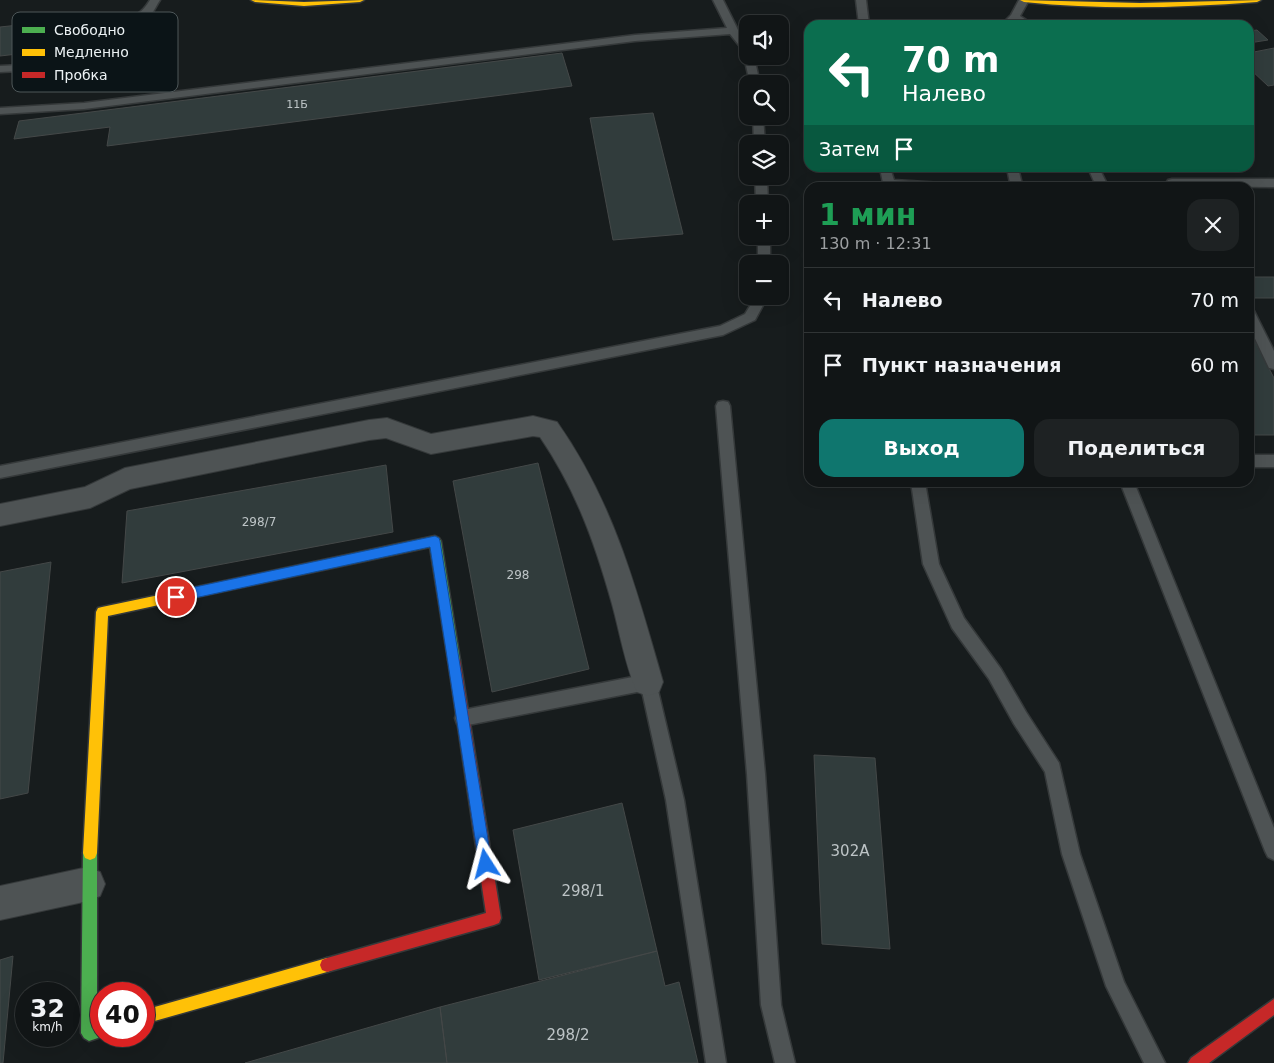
<!DOCTYPE html>
<html lang="ru">
<meta charset="utf-8">
<style>
:root{--surface:#111516;--page:#1e2223;--text:#f1f3f6;--muted:#9c9fa1;--line:#303435;--accent:#0f766e}
body{margin:0;font-family:"DejaVu Sans",sans-serif;background:var(--page);color:var(--text);height:100vh;display:flex;flex-direction:column;font-size:19px;white-space:nowrap}
*{box-sizing:border-box;margin:0}
p{font-size:16px;color:var(--muted)}
.icon{flex:none;width:28px;height:28px;fill:none;stroke:currentColor;stroke-width:2;stroke-linecap:round;stroke-linejoin:round}
.map{position:relative;flex:1;overflow:hidden}
.side{position:absolute;left:804px;top:182px;width:450px;height:305px;display:flex;flex-direction:column;background:var(--surface);border-radius:15px;box-shadow:0 5px 20px #0002,0 0 0 1px var(--line)}
.side>*{flex:none}
.banner{position:absolute;left:804px;top:20px;width:450px;height:152px;border-radius:15px;box-shadow:0 5px 20px #0002,0 0 0 1px var(--line);background:#0b6e4f;color:#fff;overflow:hidden}
.fabs{position:absolute;left:739px;top:15px;display:grid;gap:10px}
.fabs a{display:grid;place-items:center;width:50px;height:50px;border-radius:10px;background:var(--surface);box-shadow:0 5px 20px #0002,0 0 0 1px var(--line);font-size:25px}
.speed{position:absolute;left:15px;top:982px;display:flex;gap:10px;font-size:25px;font-weight:700;text-align:center}
.speed>*{display:grid;place-content:center;width:65px;height:65px;border-radius:50%;background:var(--surface);box-shadow:0 5px 20px #0002,0 0 0 1px var(--line);line-height:1}
.speed small{font-size:12px;font-weight:400}
.speed .limit{border:8px solid #d22;background:#fff;color:#111}
.pin{position:absolute;display:grid;place-items:center;width:42px;height:42px;color:#fff;margin:-21px;border:2px solid #fff;border-radius:50%;box-shadow:0 1px 5px #0007}
.me{position:absolute;width:55px;margin:-28px;rotate:351deg;stroke-linejoin:round;filter:drop-shadow(0 0 4px #0008)}
.turn{display:flex;align-items:center;gap:18px;height:105px;padding:0 15px;font-size:22px}
.turn .icon{width:65px;height:65px;stroke-width:2.5}
.turn b{display:block;font-size:35px;line-height:42px}
.then{display:flex;align-items:center;height:48px;padding:0 15px;background:#0003;gap:10px;font-size:19px}
.round{display:grid;place-items:center;flex:none;width:52px;height:52px;border-radius:15px;background:var(--page)}
.summary{display:flex;align-items:center;justify-content:space-between;height:85px;padding:0 15px}
h1{font-size:30px;font-weight:600;line-height:38px;color:#1e9e55}
.action{display:flex;gap:10px;margin-top:auto;padding:10px 15px}
.action a{flex:1;height:58px;border-radius:15px;background:var(--accent);color:#fff;font-size:20px;font-weight:600;line-height:58px;text-align:center}
.action a+a{background:var(--page);color:var(--text)}
ul{padding:0;list-style:none}
li{display:flex;align-items:center;gap:15px;height:65px;padding:0 15px;border-top:1px solid var(--line)}
li div{flex:1}
li b{display:block;font-size:19px}
li em{font-style:normal}
.map>svg:first-child{display:block}
.building{fill:#313c3c;stroke:#444848}
.lines{fill:none;stroke-linecap:round;stroke-linejoin:round}
.lane-casing{stroke:#35393a;stroke-width:3}
.street-casing{stroke:#35393a;stroke-width:2}
.fast-casing{stroke:#35393a;stroke-width:3}
.slow-casing{stroke:#35393a;stroke-width:3}
.jam-casing{stroke:#35393a;stroke-width:3}
.lane{fill:#4e5354;fill-rule:evenodd}
.street{fill:#4e5354;fill-rule:evenodd}
.fast{fill:#4caf50;fill-rule:evenodd}
.slow{fill:#ffc107;fill-rule:evenodd}
.jam{fill:#c62828;fill-rule:evenodd}
.route{fill:#1a73e8;stroke:#114b97}
.labels{text-anchor:middle;stroke-width:5;stroke-linejoin:round;paint-order:stroke}
.far-number-label{font-size:11px;fill:#bdc4c6}
.number-label{font-size:12px;fill:#bdc4c6}
.near-number-label{font-size:15px;fill:#bdc4c6}
.key{fill:#0b1417;stroke:#4e5759;stroke-width:1}
.key-label{font-size:14px;fill:#ecf2f4}
</style>
<div class="map">
<svg width="1274" height="1063" viewBox="0 0 1274 1063">
<rect width="100%" height="100%" fill="#171c1d"/>
<path class="building" d="M 84,18 L 79,47 L 0,56 L 0,27 Z
M 1257,30 L 1268,40 L 1249,43 L 1249,31 Z
M 1274,48 L 1274,85 L 1268,86 L 1249,68 L 1249,53 Z
M 562,53 L 572,86 L 107,146 L 110,127 L 14,139 L 19,121 Z
M 653,113 L 683,234 L 613,240 L 590,118 Z
M 1249,277 L 1274,277 L 1274,298 L 1249,298 Z
M 1249,330 L 1274,378 L 1274,435 L 1249,435 Z
M 538,463 L 589,669 L 492,692 L 453,481 Z
M 386,465 L 393,532 L 122,583 L 127,511 Z
M 51,562 L 28,793 L 0,799 L 0,572 Z
M 814,755 L 875,758 L 890,949 L 822,944 Z
M 622,803 L 657,951 L 539,980 L 513,830 Z
M 657,951 L 665,986 L 679,982 L 698,1063 L 447,1063 L 440,1007 Z
M 13,956 L 3,1063 L 0,1063 L 0,960 Z
M 440,1007 L 447,1063 L 245,1063 Z"/>
<g class="lines">
<defs>
<path id="lane" d="M 150,0 L 160,0 C 157,4 155,10 151,14 C 140,27 119,19 107,29 L 102,51 L 96,61 L 61,69 L 0,72 L 0,66 L 61,63 L 88,57 C 97,47 92,33 103,23 C 125,12 134,26 150,0 Z
M 713,0 L 723,0 L 738,30 L 748,43 L 748,56 L 754,56 L 760,84 L 750,84 L 744,56 L 746,54 L 730,34 L 635,41 L 84,109 L 0,114 L 0,108 L 84,103 L 635,35 L 727,28 Z
M 856,0 L 866,0 L 869,25 L 859,25 Z
M 1019,0 L 1029,0 L 1020,16 L 1034,25 L 1022,25 L 1016,21 L 1012,25 L 1001,25 L 1011,15 Z
M 753,116 L 763,116 L 765,144 L 754,144 Z
M 880,168 L 890,168 L 894,180 L 957,184 L 962,188 L 884,188 Z
M 1007,168 L 1018,168 L 1023,188 L 1011,188 Z
M 1088,168 L 1099,168 L 1109,188 L 1097,188 Z
M 755,176 L 767,176 L 768,204 L 756,204 Z
M 1172,179 L 1274,179 L 1274,187 L 1168,186 L 1166,183 L 1168,180 Z
M 758,236 L 770,236 L 770,264 L 758,264 Z
M 756,296 L 768,296 L 755,320 L 723,335 L 0,478 L 0,466 L 720,326 L 745,314 Z
M 1249,309 L 1254,311 L 1274,351 L 1274,369 L 1269,368 L 1249,326 Z
M 723,401 L 728,402 L 730,406 L 765,774 L 781,1005 L 795,1063 L 775,1063 L 761,1005 L 747,774 L 716,406 L 718,402 Z
M 1249,455 L 1274,455 L 1274,467 L 1249,467 Z
M 911,482 L 925,482 L 939,564 L 964,618 L 1001,669 L 1026,712 L 1059,763 L 1080,854 L 1124,982 L 1165,1063 L 1144,1063 L 1106,986 L 1062,854 L 1045,772 L 1014,724 L 989,679 L 952,628 L 923,564 Z
M 1120,482 L 1134,482 L 1274,828 L 1274,860 L 1268,857 L 1265,851 Z
M 648,674 L 654,677 L 656,682 L 684,800 L 726,1063 L 706,1063 L 666,800 L 642,691 L 463,726 L 457,724 L 455,718 L 457,712 L 463,710 Z"/>
<path id="street" d="M 533,416 L 557,422 C 614,503 636,588 663,682 L 659,692 L 648,696 L 637,692 C 625,665 620,633 612,604 C 595,543 576,490 540,437 L 533,436 L 431,454 L 386,438 L 369,440 L 130,489 L 90,508 L 0,526 L 0,504 L 85,487 L 125,468 L 369,420 L 387,418 L 431,434 Z
M 88,867 L 100,872 L 105,884 L 100,896 L 88,901 L 0,920 L 0,886 Z"/>
<path id="fast" d="M 435,536 L 439,538 L 441,541 L 460,660 L 458,664 L 454,666 L 450,664 L 448,660 L 430,547 L 178,601 L 174,600 L 172,596 L 174,592 L 178,591 Z
M 90,846 L 95,848 L 97,853 L 97,1024 L 101,1023 L 101,1036 L 104,1036 L 89,1041 L 84,1038 L 81,1033 L 83,853 L 85,848 Z"/>
<path id="slow" d="M 251,0 L 304,2 L 364,0 L 360,2 L 304,6 L 255,2 Z
M 1020,0 L 1140,3 L 1261,0 L 1257,2 C 1179,8 1102,10 1024,2 Z
M 178,591 L 182,592 L 184,596 L 182,600 L 108,616 L 97,853 L 95,858 L 90,860 L 85,858 L 83,853 L 96,612 L 98,608 L 102,607 Z
M 327,958 L 332,960 L 334,965 L 332,970 L 327,972 L 144,1024 L 144,1010 Z"/>
<path id="jam" d="M 454,654 L 458,656 L 460,660 L 501,918 L 499,923 L 494,925 L 327,972 L 322,970 L 320,965 L 322,960 L 327,958 L 486,913 L 448,660 L 450,656 Z
M 1274,999 L 1274,1015 L 1209,1063 L 1188,1063 L 1191,1058 Z"/>
</defs>
<use href="#lane" class="lane-casing"/>
<use href="#street" class="street-casing"/>
<use href="#fast" class="fast-casing"/>
<use href="#slow" class="slow-casing"/>
<use href="#jam" class="jam-casing"/>
<use href="#lane" class="lane"/>
<use href="#street" class="street"/>
<use href="#fast" class="fast"/>
<use href="#slow" class="slow"/>
<use href="#jam" class="jam"/>
</g>
<path class="route" d="M 435,536 L 439,538 L 440,541 L 492,864 L 490,869 L 486,871 L 481,869 L 479,864 L 430,547 L 176,602 L 172,600 L 170,597 L 172,593 L 176,591 Z"/>
<g class="labels">
<g class="far-number-label">
<text x="297" y="108">11Б</text>
</g>
<g class="number-label">
<text x="259" y="526">298/7</text>
<text x="518" y="579">298</text>
</g>
<g class="near-number-label">
<text x="850" y="856">302А</text>
<text x="583" y="896">298/1</text>
<text x="568" y="1040">298/2</text>
</g>
</g>
<rect x="12" y="12" width="166" height="80" rx="8" class="key"/>
<rect x="22" y="27" width="23" height="6" fill="#4caf50"/>
<rect x="22" y="49" width="23" height="7" fill="#ffc107"/>
<rect x="22" y="72" width="23" height="6" fill="#c62828"/>
<g class="key-label">
<text x="54" y="35">Свободно</text>
<text x="54" y="57">Медленно</text>
<text x="54" y="80">Пробка</text>
</g>
</svg>
<div class="fabs">
<a><svg class="icon" aria-label="sound" viewBox="0 0 24 24"><path d="M4 9h4l5-4v14l-5-4H4zM17 9q2 3 0 6"/></svg></a>
<a><svg class="icon" aria-label="search" viewBox="0 0 24 24"><circle cx="10" cy="10" r="6"/><path d="M15 15l6 6"/></svg></a>
<a><svg class="icon" aria-label="layers" viewBox="0 0 24 24"><path d="M12 4l9 5-9 5-9-5zM3 14l9 5 9-5"/></svg></a>
<a>+</a>
<a>−</a>
</div>
<div class="speed"><div>32<small>km/h</small></div><div class="limit">40</div></div>
<div class="pin" style="left:176px;top:597px;background:#d93025"><svg class="icon" aria-label="arrive" viewBox="0 0 24 24"><path d="M6 21V4h12l-3 4 3 4H6"/></svg></div>
<svg class="me" style="left:486px;top:864px" viewBox="-20 -20 40 40"><path d="M0-17L14 15 0 8-14 15z" fill="#1a73e8" stroke="#fff" stroke-width="4"/></svg>
<div class="banner">
<div class="turn"><svg class="icon" aria-label="left" viewBox="0 0 24 24"><path d="M17 20v-9H6M10 6l-5 5 5 5"/></svg><div><b>70 m</b>Налево</div></div>
<div class="then">Затем<svg class="icon" aria-label="arrive" viewBox="0 0 24 24"><path d="M6 21V4h12l-3 4 3 4H6"/></svg></div>
</div>
<section class="side">
<div class="summary"><div><h1>1 мин</h1><p>130 m · 12:31</p></div><a class="round"><svg class="icon" aria-label="close" viewBox="0 0 24 24"><path d="M6 6l12 12M18 6L6 18"/></svg></a></div>
<ul>
<li><svg class="icon" aria-label="left" viewBox="0 0 24 24"><path d="M17 20v-9H6M10 6l-5 5 5 5"/></svg><div><b>Налево</b></div><em>70 m</em></li>
<li><svg class="icon" aria-label="arrive" viewBox="0 0 24 24"><path d="M6 21V4h12l-3 4 3 4H6"/></svg><div><b>Пункт назначения</b></div><em>60 m</em></li>
</ul>
<div class="action"><a>Выход</a><a>Поделиться</a></div>
</section>
</div>
